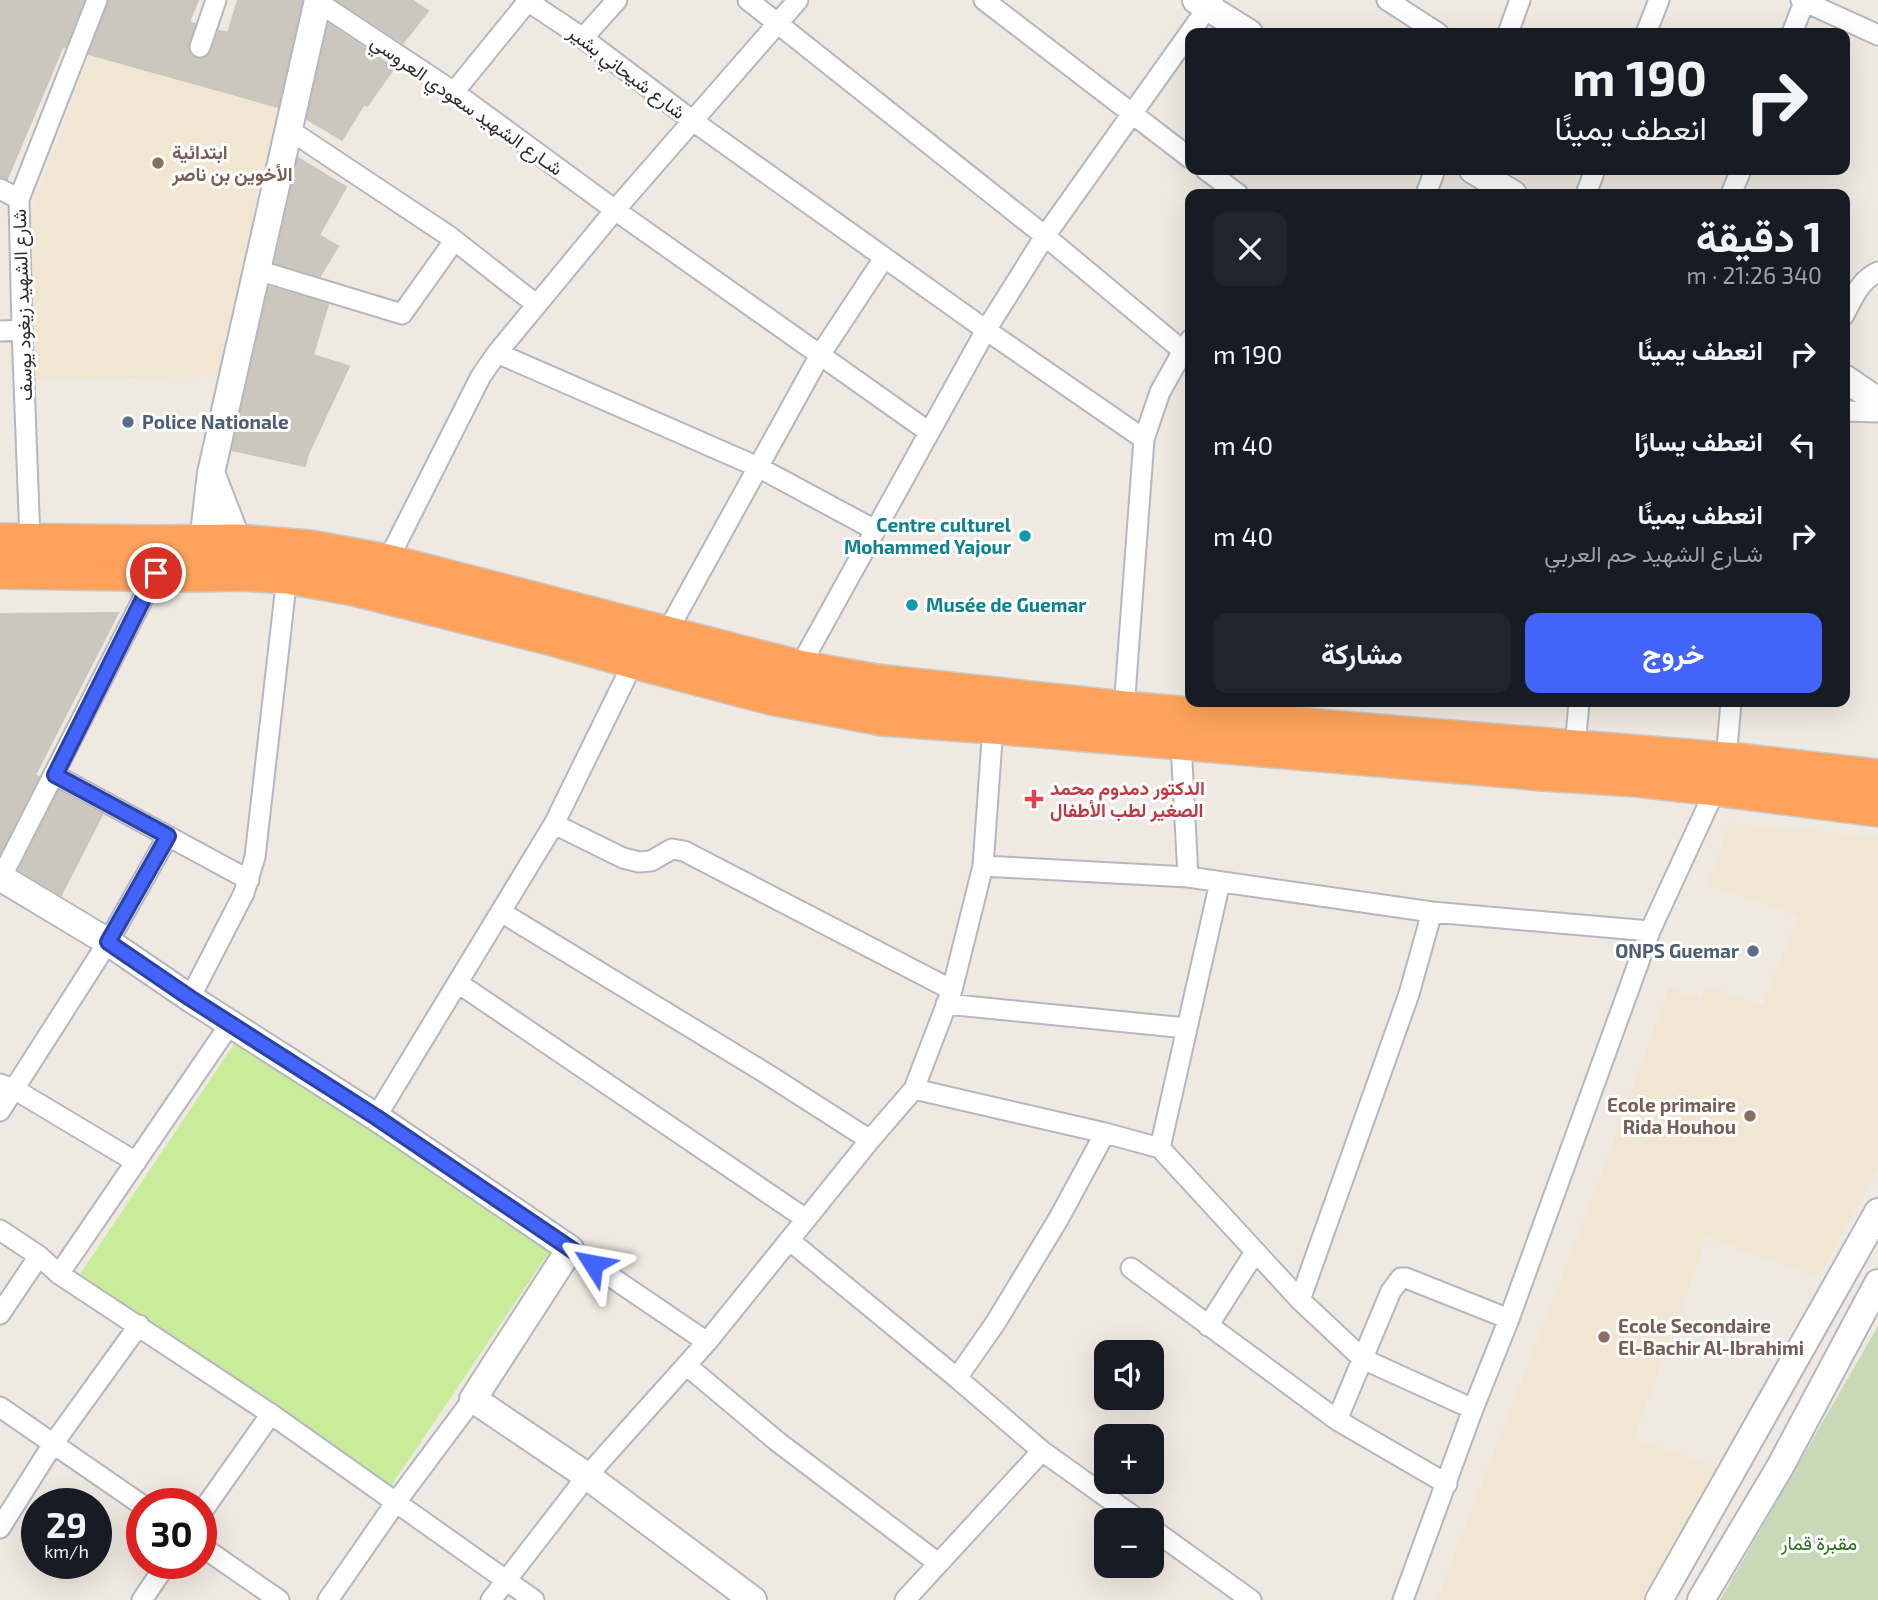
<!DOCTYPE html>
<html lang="ar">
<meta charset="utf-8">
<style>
:root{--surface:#171b24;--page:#20242c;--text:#f1f3f6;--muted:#9ea1a6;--accent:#4264fb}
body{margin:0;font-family:"Exo 2",Vazirmatn,sans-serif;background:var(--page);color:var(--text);direction:rtl;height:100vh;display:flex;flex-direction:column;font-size:26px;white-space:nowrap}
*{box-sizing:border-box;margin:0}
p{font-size:23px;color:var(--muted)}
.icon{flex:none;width:38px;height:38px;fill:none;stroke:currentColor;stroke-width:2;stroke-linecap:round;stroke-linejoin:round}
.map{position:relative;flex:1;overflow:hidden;direction:ltr}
.panel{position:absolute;left:1185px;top:189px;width:665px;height:518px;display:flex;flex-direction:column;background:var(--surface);border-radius:14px;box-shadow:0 7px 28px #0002;direction:rtl}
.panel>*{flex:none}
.top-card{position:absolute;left:1185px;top:28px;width:665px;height:147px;border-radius:14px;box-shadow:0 7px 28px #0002;direction:rtl;background:#171b24;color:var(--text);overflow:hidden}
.controls{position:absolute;left:1094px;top:1340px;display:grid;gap:14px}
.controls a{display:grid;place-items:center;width:70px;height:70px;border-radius:14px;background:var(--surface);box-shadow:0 7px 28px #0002;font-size:35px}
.speed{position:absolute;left:21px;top:1488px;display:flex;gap:14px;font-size:35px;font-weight:700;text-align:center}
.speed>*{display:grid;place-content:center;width:91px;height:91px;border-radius:50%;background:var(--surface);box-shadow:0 7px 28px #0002;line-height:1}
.speed small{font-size:18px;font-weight:400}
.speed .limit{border:10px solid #d22;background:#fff;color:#111}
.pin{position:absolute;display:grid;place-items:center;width:60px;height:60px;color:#fff;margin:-30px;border:4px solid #fff;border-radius:50%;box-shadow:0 2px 7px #0007}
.me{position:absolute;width:77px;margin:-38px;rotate:304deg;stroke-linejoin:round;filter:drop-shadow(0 0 5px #0008)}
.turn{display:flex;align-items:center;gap:24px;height:147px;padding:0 28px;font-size:32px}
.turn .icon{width:91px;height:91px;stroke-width:2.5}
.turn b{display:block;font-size:49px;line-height:60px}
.round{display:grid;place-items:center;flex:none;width:74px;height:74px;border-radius:14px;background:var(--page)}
.summary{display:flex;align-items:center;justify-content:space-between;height:119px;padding:0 28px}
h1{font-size:42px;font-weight:700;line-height:52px}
.cta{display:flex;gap:14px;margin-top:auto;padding:14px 28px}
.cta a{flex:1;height:80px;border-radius:14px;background:var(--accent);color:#fff;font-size:28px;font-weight:700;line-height:80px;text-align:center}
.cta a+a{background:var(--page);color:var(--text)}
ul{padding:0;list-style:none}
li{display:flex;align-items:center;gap:21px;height:91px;padding:0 28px}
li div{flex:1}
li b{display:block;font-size:26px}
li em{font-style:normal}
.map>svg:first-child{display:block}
.education{fill:#f0e6d1}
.cemetery{fill:#c8d9b8}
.pitch{fill:#c9ec9a}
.building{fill:#cbc7bf;stroke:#cbc5ba;stroke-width:2}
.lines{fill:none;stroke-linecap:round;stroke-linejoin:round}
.street-casing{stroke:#b4b7c1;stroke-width:23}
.secondary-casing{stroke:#b4b7c1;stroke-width:30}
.highway-casing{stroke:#c9c9c9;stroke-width:38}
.street{stroke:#fff;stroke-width:19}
.secondary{stroke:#fff;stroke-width:26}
.highway{stroke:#ffa35c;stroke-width:35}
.route-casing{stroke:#2b41a3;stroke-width:18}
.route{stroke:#4264fb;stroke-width:12}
.education-dot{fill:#8d6e63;stroke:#fff;stroke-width:2.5}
.service-dot{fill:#5c6f8a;stroke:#fff;stroke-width:2.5}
.culture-dot{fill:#0f9aa8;stroke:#fff;stroke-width:2.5}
.health-dot{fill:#e0444e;stroke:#fff;stroke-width:2.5}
.labels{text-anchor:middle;stroke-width:6;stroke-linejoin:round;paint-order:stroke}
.street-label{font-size:19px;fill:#2e2e2e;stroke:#fff}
.education-label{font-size:19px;font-weight:bold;fill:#785e54;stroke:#fff;text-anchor:start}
.service-label{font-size:19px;font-weight:bold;fill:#4e5e75;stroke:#fff;text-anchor:start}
.culture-label{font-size:19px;font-weight:bold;fill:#0d838f;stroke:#fff;text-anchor:end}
.health-label{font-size:19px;font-weight:bold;fill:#be3a42;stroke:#fff;text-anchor:start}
.park-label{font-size:19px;fill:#2c6e1b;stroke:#fff}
</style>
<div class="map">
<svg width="1878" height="1600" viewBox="0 0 1878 1600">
<rect width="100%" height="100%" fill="#efe9e1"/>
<path class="education" d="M 167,47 L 194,55 L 187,82 L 280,108 L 219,376 L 35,380 L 29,217 L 90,54 Z
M 1729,823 L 1878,837 L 1878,1170 L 1818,1278 L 1707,1237 L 1634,1438 L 1718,1467 L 1642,1600 L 1437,1600 L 1598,1183 L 1669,988 L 1701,1000 L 1707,986 L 1763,1005 L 1798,916 L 1708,884 Z"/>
<path class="cemetery" d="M 1878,1326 L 1878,1600 L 1720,1600 Z"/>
<path class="pitch" d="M 236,1041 L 550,1251 L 391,1486 L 80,1274 Z"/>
<path class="building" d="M 0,0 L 84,0 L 65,47 L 63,46 L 7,179 L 0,177 Z
M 109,0 L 198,0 L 189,22 L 195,24 L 188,49 L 191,56 L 202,59 L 207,57 L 211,52 L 219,31 L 228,33 L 238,0 L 302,0 L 278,107 L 89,54 Z
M 337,0 L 412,0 L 428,11 L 403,43 Z
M 329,24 L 394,68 L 367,106 L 364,104 L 342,140 L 307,119 Z
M 298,158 L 346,187 L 319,235 L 338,246 L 320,276 L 275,263 Z
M 269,287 L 328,304 L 313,355 L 349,366 L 308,454 L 305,466 L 232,450 Z
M 118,613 L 35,775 L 39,777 L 0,853 L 0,614 Z
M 59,791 L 102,815 L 61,895 L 19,870 Z"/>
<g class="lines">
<defs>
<path id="street" d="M 526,0 L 583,38 L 693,121 L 986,330 L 1045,236 L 1213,0
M 748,0 L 1045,236 L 1183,351 L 1190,340
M 984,0 L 1190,158
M 1387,0 L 1438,33
M 1801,0 L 1878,35
M 318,2 L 454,92 L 615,210 L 929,432
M 1508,33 L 1520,0
M 1646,33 L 1659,0
M 1792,33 L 1805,0
M 583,38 L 617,0
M 200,47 L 216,0
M 454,92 L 528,1
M 288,129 L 449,236 L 537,305
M 1206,170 L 1238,194
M 0,189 L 19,199
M 1426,194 L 1435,170
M 1586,194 L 1595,170
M 1731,194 L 1741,170
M 257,270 L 402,314 L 454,241
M 1844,315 C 1853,298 1860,280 1878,272
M 0,331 L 22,330
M 497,353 L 758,467 L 875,530
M 1844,411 L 1878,412
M 30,540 L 22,330 L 19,199 L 97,0
M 387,562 L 481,376 L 497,353 L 615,210 L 798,0
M 666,634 L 820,355 L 884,258
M 799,668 L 986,330 L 1144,439
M 1124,709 L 1144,439 L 1160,392 L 1183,351 L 1190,352
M 1181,743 L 1188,877
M 1575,748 L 1579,702
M 55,775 L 249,880
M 554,824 L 623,858 L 639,862 L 651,861 L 672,849 L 684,851 L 952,990
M 983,866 L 1188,877 L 1432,912 L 1650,931
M 0,880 L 156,573
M 501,912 L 767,1074 L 870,1140
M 458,983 L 806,1219
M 190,998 L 244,893 L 255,857 L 287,576
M 946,1004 L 1186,1028
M 0,1084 L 14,1089 L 136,1162
M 914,1089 L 1105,1133 L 1160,1148 L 1300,1300 L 1363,1359 L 1473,1409
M 0,1111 L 108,942 L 168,836
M 376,1117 L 554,824 L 634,661
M 1160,1148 L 1220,882
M 0,1230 L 39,1256 L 59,1274 L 271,1414 L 534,1600
M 789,1240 L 957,1378 L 996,1322 L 1059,1218 L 1105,1133
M 570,1249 L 707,1342
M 1131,1268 L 1337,1420 L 1447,1484
M 59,1274 L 230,1024
M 1300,1300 L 1409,994 L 1432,912
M 0,1314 L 39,1256
M 1208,1326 L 1255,1252
M 686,1365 L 778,1442 L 938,1563
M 957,1378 L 1042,1451 L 1140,1521
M 0,1407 L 142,1505
M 1337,1420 L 1391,1291 L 1401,1278 L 1406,1278 L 1509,1319
M 201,1513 L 271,1414
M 0,1528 L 53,1444 L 139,1325
M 1152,1529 L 1251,1600
M 201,1546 L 279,1600
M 142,1600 L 167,1563
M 328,1600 L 396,1502 L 473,1399
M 491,1600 L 587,1476 L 707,1342 L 870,1140 L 914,1089 L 952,990 L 983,866 L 993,726
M 905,1600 L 1042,1451
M 1403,1600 L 1473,1409 L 1509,1319 L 1650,931 L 1716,788 L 1726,760 L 1731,702"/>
<path id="secondary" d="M 1196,0 L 1249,33
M 1473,170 L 1513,194
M 1844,378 L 1878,401
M 213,478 L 238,542 L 240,557
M 201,560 L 211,473 L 318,0
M 0,877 L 108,942 L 190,998 L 376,1117 L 570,1249 L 473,1399 L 587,1476 L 753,1600
M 1659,1600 L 1878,1212
M 1701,1600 L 1780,1467 L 1878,1283"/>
<path id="highway" d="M 0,541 L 153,543 L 238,542 L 310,548 L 387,562 L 799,668 L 876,682 L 1124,709 L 1352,730 L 1737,761 L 1878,777
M 0,571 L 198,574 L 243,573 L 287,576 L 354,588 L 545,636 L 634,661 L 771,697 L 883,718 L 993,726 L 1543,773 L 1637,779 L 1716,788 L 1878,809"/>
</defs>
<use href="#street" class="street-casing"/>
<use href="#secondary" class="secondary-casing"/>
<use href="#highway" class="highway-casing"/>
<use href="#street" class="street"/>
<use href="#secondary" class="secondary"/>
<use href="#highway" class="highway"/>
</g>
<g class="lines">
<defs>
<path id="route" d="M 156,573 L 55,775 L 168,836 L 108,942 L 190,998 L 376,1117 L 593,1264"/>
</defs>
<use href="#route" class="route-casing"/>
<use href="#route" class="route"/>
</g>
<g class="education-dot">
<circle cx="158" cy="163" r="7"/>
<circle cx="1750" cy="1116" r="7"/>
<circle cx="1604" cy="1337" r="7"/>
</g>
<g class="service-dot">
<circle cx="128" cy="422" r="7"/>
<circle cx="1753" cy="951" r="7"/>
</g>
<g class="culture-dot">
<circle cx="1025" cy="536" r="7"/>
<circle cx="912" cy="605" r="7"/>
</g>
<path class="health-dot" d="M1030.5 788.5h7v7h7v7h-7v7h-7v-7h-7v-7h7z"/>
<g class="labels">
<g class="street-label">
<text transform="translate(627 72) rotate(37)" y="7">شارع شيحاني بشير</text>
<text transform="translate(467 105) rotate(35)" y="7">شـارع الشهيد سعودي العروسي</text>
<text transform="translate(22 305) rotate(-92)" y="7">شارع الشهيد زيغود يوسف</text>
</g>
<g class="education-label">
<text x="172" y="159">ابتدائية<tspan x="172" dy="22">الأخوين بن ناصر</tspan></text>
<text x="1736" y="1112" text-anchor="end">Ecole primaire<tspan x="1736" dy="22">Rida Houhou</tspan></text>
<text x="1618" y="1333">Ecole Secondaire<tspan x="1618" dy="22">El-Bachir Al-Ibrahimi</tspan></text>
</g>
<g class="service-label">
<text x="142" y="429">Police Nationale</text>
<text x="1739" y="958" text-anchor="end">ONPS Guemar</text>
</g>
<g class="culture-label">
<text x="1011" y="532">Centre culturel<tspan x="1011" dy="22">Mohammed Yajour</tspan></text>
<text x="926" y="612" text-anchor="start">Musée de Guemar</text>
</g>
<g class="health-label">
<text x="1050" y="795">الدكتور دمدوم محمد<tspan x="1050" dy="22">الصغير لطب الأطفال</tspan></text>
</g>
<g class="park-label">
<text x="1819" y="1550">مقبرة قمار</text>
</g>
</g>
</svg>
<div class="controls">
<a><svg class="icon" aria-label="sound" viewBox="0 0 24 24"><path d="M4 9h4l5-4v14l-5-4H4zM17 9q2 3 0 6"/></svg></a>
<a>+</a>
<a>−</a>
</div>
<div class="speed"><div>29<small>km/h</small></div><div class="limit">30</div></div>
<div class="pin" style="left:156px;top:573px;background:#d93025"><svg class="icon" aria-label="arrive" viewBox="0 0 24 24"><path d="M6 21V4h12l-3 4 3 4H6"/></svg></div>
<svg class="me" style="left:593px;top:1264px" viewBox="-20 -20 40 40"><path d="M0-17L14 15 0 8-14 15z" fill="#4264fb" stroke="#fff" stroke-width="4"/></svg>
<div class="top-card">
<div class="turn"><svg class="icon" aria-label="right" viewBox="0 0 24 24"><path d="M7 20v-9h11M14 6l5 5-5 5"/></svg><div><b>190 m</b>انعطف يمينًا</div></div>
</div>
<section class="panel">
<div class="summary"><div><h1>1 دقيقة</h1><p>340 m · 21:26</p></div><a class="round"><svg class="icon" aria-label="close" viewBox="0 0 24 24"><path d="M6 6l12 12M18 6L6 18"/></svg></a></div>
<ul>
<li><svg class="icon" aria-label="right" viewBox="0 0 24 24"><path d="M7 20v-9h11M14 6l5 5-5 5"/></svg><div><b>انعطف يمينًا</b></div><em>190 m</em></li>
<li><svg class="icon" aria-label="left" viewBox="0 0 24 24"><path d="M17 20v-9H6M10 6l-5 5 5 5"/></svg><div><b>انعطف يسارًا</b></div><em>40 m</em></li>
<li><svg class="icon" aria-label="right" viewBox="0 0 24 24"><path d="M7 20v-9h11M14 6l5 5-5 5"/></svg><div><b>انعطف يمينًا</b><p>شـارع الشهيد حم العربي</p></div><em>40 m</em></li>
</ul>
<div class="cta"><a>خروج</a><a>مشاركة</a></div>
</section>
</div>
